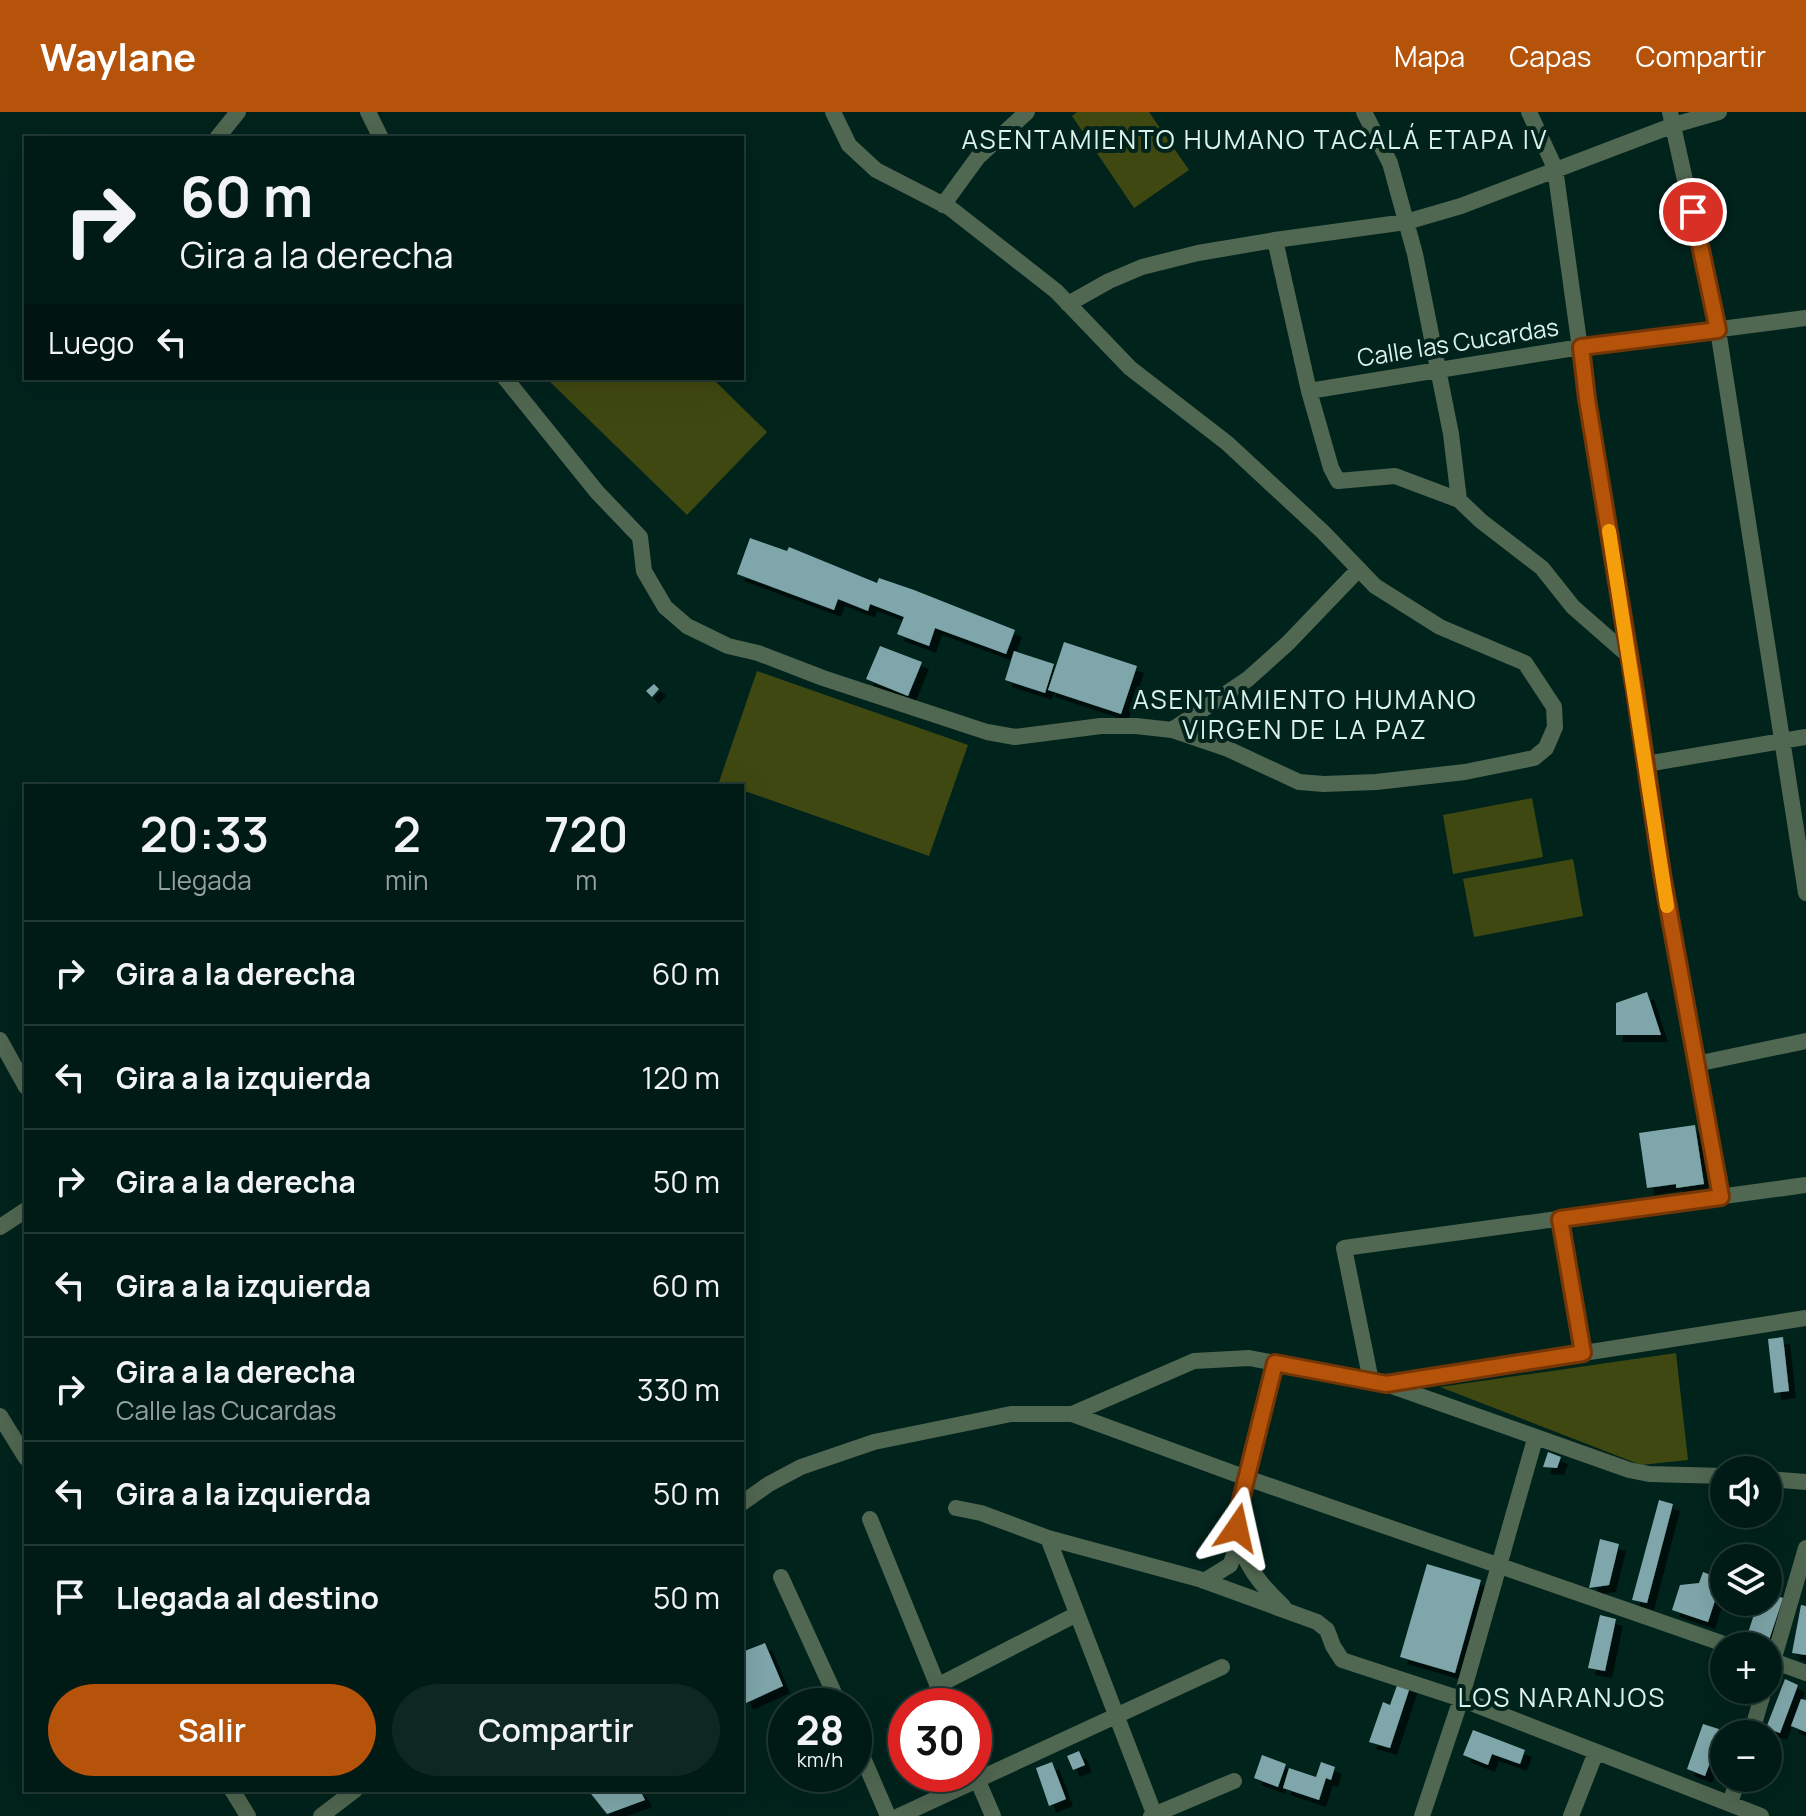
<!DOCTYPE html>
<html lang="es">
<meta charset="utf-8">
<style>
:root{--surface:#001a15;--page:#0e2722;--text:#f1f3f6;--muted:#95a1a0;--line:#223834;--accent:#b45309}
body{margin:0;font-family:Manrope,sans-serif;background:var(--page);color:var(--text);height:100vh;display:flex;flex-direction:column;font-size:30px;white-space:nowrap}
*{box-sizing:border-box;margin:0}
p{font-size:26px;color:var(--muted)}
.icon{flex:none;width:44px;height:44px;fill:none;stroke:currentColor;stroke-width:2;stroke-linecap:round;stroke-linejoin:round}
.map{position:relative;flex:1;overflow:hidden}
.side{position:absolute;left:24px;top:672px;width:720px;height:1008px;display:flex;flex-direction:column;background:var(--surface);border-radius:0px;box-shadow:0 8px 32px #0002,0 0 0 2px var(--line)}
.side>*{flex:none}
.banner{position:absolute;left:24px;top:24px;width:720px;height:244px;border-radius:0px;box-shadow:0 8px 32px #0002,0 0 0 2px var(--line);background:#001a15;color:var(--text);overflow:hidden}
.controls{position:absolute;left:1710px;top:1344px;display:grid;gap:16px}
.controls a{display:grid;place-items:center;width:72px;height:72px;border-radius:50%;background:var(--surface);box-shadow:0 8px 32px #0002,0 0 0 2px var(--line);font-size:40px}
.speed{position:absolute;left:768px;top:1576px;display:flex;gap:16px;font-size:40px;font-weight:700;text-align:center}
.speed>*{display:grid;place-content:center;width:104px;height:104px;border-radius:50%;background:var(--surface);box-shadow:0 8px 32px #0002,0 0 0 2px var(--line);line-height:1}
.speed small{font-size:20px;font-weight:400}
.speed .limit{border:12px solid #d22;background:#fff;color:#111}
.pin{position:absolute;display:grid;place-items:center;width:68px;height:68px;color:#fff;margin:-34px;border:4px solid #fff;border-radius:50%;box-shadow:0 2px 8px #0007}
.me{position:absolute;width:88px;margin:-44px;rotate:11deg;stroke-linejoin:round;filter:drop-shadow(0 0 6px #0008)}
.turn{display:flex;align-items:center;gap:28px;height:168px;padding:0 24px;font-size:36px}
.turn .icon{width:104px;height:104px;stroke-width:2.5}
.turn b{display:block;font-size:56px;line-height:68px}
.then{display:flex;align-items:center;height:76px;padding:0 24px;background:#0003;gap:16px;font-size:30px}
.eta{display:flex;justify-content:space-evenly;align-items:center;height:136px;text-align:center}
.eta b{font-size:48px;font-weight:600;line-height:56px}
.primary-button{display:flex;gap:16px;margin-top:auto;padding:16px 24px}
.primary-button a{flex:1;height:92px;border-radius:48px;background:var(--accent);color:#fff;font-size:32px;font-weight:600;line-height:92px;text-align:center}
.primary-button a+a{background:var(--page);color:var(--text)}
ul{padding:0;list-style:none}
li{display:flex;align-items:center;gap:24px;height:104px;padding:0 24px;border-top:2px solid var(--line)}
li div{flex:1}
li b{display:block;font-size:30px}
li em{font-style:normal}
header{display:flex;align-items:center;gap:48px;box-sizing:border-box;height:112px;padding:0 40px;background:var(--accent);color:#fff}
header strong{font-size:38px}
nav{display:flex;gap:44px;margin-inline-start:auto;font-size:28px}
.map>svg:first-child{display:block}
.green{fill:#404811}
.building{fill:#7fa7ab;filter:url(#shadow)}
.lines{fill:none;stroke-linecap:round;stroke-linejoin:round}
.street{stroke:#506751;stroke-width:16}
.route-casing{stroke:#753606;stroke-width:20}
.route{stroke:#b45309;stroke-width:14}
.slow{stroke:#f59e0b;stroke-width:14}
.labels{text-anchor:middle;stroke-width:8;stroke-linejoin:round;paint-order:stroke}
.street-label{font-size:24px;fill:#ddf1eb;stroke:#00231c}
.neighbourhood-label{font-size:26px;letter-spacing:2px;fill:#ddf1eb;stroke:#00231c}
</style>
<header>
<strong>Waylane</strong>
<nav><a>Mapa</a><a>Capas</a><a>Compartir</a></nav>
</header>
<div class="map">
<svg width="1806" height="1704" viewBox="0 0 1806 1704">
<defs>
<filter id="shadow"><feDropShadow dx="7" dy="7" stdDeviation="0" flood-color="#0009"/></filter>
</defs>
<rect width="100%" height="100%" fill="#00231c"/>
<path class="green" d="M 1077,0 L 1149,0 L 1189,58 L 1134,96 L 1072,4 Z
M 546,266 L 712,266 L 767,320 L 687,403 Z
M 757,559 L 968,633 L 929,744 L 742,678 L 742,674 L 731,674 L 719,670 Z
M 1532,686 L 1543,745 L 1453,762 L 1443,703 Z
M 1573,747 L 1583,804 L 1474,825 L 1463,767 Z
M 1676,1241 L 1688,1348 L 1641,1353 L 1440,1275 Z"/>
<path class="building" d="M 750,426 L 787,439 L 789,435 L 877,471 L 879,466 L 914,478 L 1015,518 L 1006,542 L 935,516 L 929,534 L 897,522 L 904,505 L 870,492 L 868,499 L 838,487 L 834,498 L 737,462 Z
M 1064,530 L 1137,554 L 1121,602 L 1048,578 Z
M 880,534 L 922,550 L 908,584 L 866,567 Z
M 1014,539 L 1054,552 L 1045,581 L 1005,568 Z
M 654,572 L 659,577 L 652,585 L 646,579 Z
M 1647,880 L 1661,923 L 1616,923 L 1616,891 Z
M 1695,1013 L 1704,1072 L 1676,1076 L 1676,1072 L 1647,1076 L 1639,1021 Z
M 1783,1225 L 1789,1279 L 1774,1281 L 1768,1227 Z
M 1548,1340 L 1561,1345 L 1557,1356 L 1543,1355 Z
M 1659,1388 L 1673,1392 L 1647,1491 L 1632,1488 Z
M 1600,1427 L 1619,1432 L 1609,1473 L 1589,1476 Z
M 1427,1452 L 1481,1468 L 1455,1561 L 1400,1545 Z
M 1703,1460 L 1722,1467 L 1708,1510 L 1672,1498 L 1680,1473 L 1699,1471 Z
M 1768,1481 L 1783,1486 L 1768,1531 L 1747,1524 L 1758,1490 L 1768,1490 Z
M 1801,1493 L 1806,1494 L 1806,1543 L 1792,1541 Z
M 1600,1503 L 1616,1507 L 1605,1559 L 1588,1556 Z
M 765,1531 L 783,1574 L 746,1591 L 742,1581 L 742,1540 Z
M 1785,1567 L 1798,1573 L 1780,1621 L 1766,1616 Z
M 1399,1568 L 1411,1572 L 1390,1636 L 1369,1630 L 1383,1590 L 1390,1593 Z
M 1801,1587 L 1806,1588 L 1806,1620 L 1791,1614 Z
M 1703,1612 L 1722,1618 L 1705,1664 L 1687,1657 Z
M 1473,1618 L 1525,1638 L 1520,1652 L 1492,1642 L 1488,1653 L 1463,1643 Z
M 1079,1639 L 1085,1653 L 1073,1658 L 1067,1644 Z
M 1262,1643 L 1286,1652 L 1278,1675 L 1254,1666 Z
M 1052,1650 L 1066,1687 L 1049,1694 L 1036,1656 Z
M 1321,1650 L 1335,1655 L 1331,1668 L 1326,1666 L 1319,1688 L 1283,1676 L 1289,1656 L 1316,1665 Z
M 588,1678 L 640,1678 L 645,1688 L 607,1702 Z"/>
<g class="lines">
<path class="street" d="M 368,0 L 381,26
M 1364,0 L 1390,51 L 1415,142 L 1451,322 L 1459,388
M 1529,0 L 1555,56 L 1587,287 L 1635,579 L 1662,762 L 1721,1085
M 1670,0 L 1718,218 L 1806,781
M 217,26 L 238,0
M 943,93 L 978,45 L 1027,0
M 1275,128 L 1309,279 L 1331,356 L 1338,369 L 1395,364 L 1459,388 L 1481,409 L 1542,456 L 1573,495 L 1629,544
M 1068,192 L 1109,169 L 1142,155 L 1198,141 L 1275,128 L 1406,110 L 1461,94 L 1674,13 L 1719,0
M 505,266 L 597,380 L 640,425 L 644,459 L 665,495 L 687,514 L 728,534 L 758,541 L 823,566 L 987,620 L 1015,625 L 1101,614 L 1136,614 L 1172,618 L 1228,637 L 1299,670 L 1324,672 L 1376,670 L 1465,660 L 1534,646 L 1546,636 L 1555,615 L 1554,595 L 1525,551 L 1440,515 L 1375,474 L 1323,420 L 1227,331 L 1130,256 L 1056,179 L 950,96 L 876,58 L 849,33 L 833,0
M 1309,279 L 1581,235 L 1806,206
M 1172,618 L 1248,567 L 1288,531 L 1359,457
M 1646,652 L 1806,625
M 0,928 L 26,975
M 1696,952 L 1806,929
M 1560,1107 L 1583,1241
M 0,1115 L 26,1098
M 1275,1251 L 1238,1400 C 1234,1440 1255,1468 1283,1494
M 1371,1269 L 1344,1136 L 1806,1073
M 1389,1273 L 1629,1358 L 1649,1362 L 1724,1364
M 1072,1302 L 1194,1249 L 1249,1246 L 1386,1272 L 1806,1206
M 0,1304 L 26,1346
M 1768,1367 L 1806,1370
M 742,1391 L 769,1372 L 801,1355 L 874,1330 L 1011,1302 L 1072,1302 L 1241,1364 L 1730,1534
M 956,1396 L 981,1401 L 1048,1426 L 1199,1467 L 1317,1510 L 1327,1518 L 1333,1534 L 1342,1548 L 1461,1587 L 1761,1704
M 870,1407 L 946,1594
M 1048,1426 L 1155,1704
M 781,1465 L 840,1594
M 1204,1469 L 1230,1453 L 1239,1431
M 1768,1547 L 1806,1561
M 1768,1566 L 1806,1436
M 937,1574 L 1077,1502
M 1751,1622 L 1764,1578
M 854,1625 L 888,1704
M 974,1660 L 993,1704
M 232,1678 L 248,1704
M 1730,1692 L 1738,1666
M 321,1704 L 355,1678
M 899,1704 L 1222,1555
M 1151,1704 L 1234,1669
M 1422,1704 L 1461,1587 L 1535,1327
M 1571,1704 L 1596,1640"/>
</g>
<g class="lines">
<defs>
<path id="route" d="M 1237,1416 L 1238,1400 L 1275,1251 L 1386,1272 L 1583,1241 L 1560,1107 L 1721,1085 L 1662,762 L 1635,579 L 1587,287 L 1581,235 L 1718,218 L 1693,100"/>
</defs>
<use href="#route" class="route-casing"/>
<use href="#route" class="route"/>
<path class="slow" d="M 1609,419 L 1667,794"/>
</g>
<g class="labels">
<g class="street-label">
<text transform="translate(1458 231) rotate(-9)" y="8">Calle las Cucardas</text>
</g>
<g class="neighbourhood-label">
<text x="1255" y="37">ASENTAMIENTO HUMANO TACALÁ ETAPA IV</text>
<text x="1305" y="597">ASENTAMIENTO HUMANO<tspan x="1305" dy="30">VIRGEN DE LA PAZ</tspan></text>
<text x="1562" y="1595">LOS NARANJOS</text>
</g>
</g>
</svg>
<div class="controls">
<a><svg class="icon" aria-label="sound" viewBox="0 0 24 24"><path d="M4 9h4l5-4v14l-5-4H4zM17 9q2 3 0 6"/></svg></a>
<a><svg class="icon" aria-label="layers" viewBox="0 0 24 24"><path d="M12 4l9 5-9 5-9-5zM3 14l9 5 9-5"/></svg></a>
<a>+</a>
<a>−</a>
</div>
<div class="speed"><div>28<small>km/h</small></div><div class="limit">30</div></div>
<div class="pin" style="left:1693px;top:100px;background:#d93025"><svg class="icon" aria-label="arrive" viewBox="0 0 24 24"><path d="M6 21V4h12l-3 4 3 4H6"/></svg></div>
<svg class="me" style="left:1237px;top:1416px" viewBox="-20 -20 40 40"><path d="M0-17L14 15 0 8-14 15z" fill="#b45309" stroke="#fff" stroke-width="4"/></svg>
<div class="banner">
<div class="turn"><svg class="icon" aria-label="right" viewBox="0 0 24 24"><path d="M7 20v-9h11M14 6l5 5-5 5"/></svg><div><b>60 m</b>Gira a la derecha</div></div>
<div class="then">Luego<svg class="icon" aria-label="left" viewBox="0 0 24 24"><path d="M17 20v-9H6M10 6l-5 5 5 5"/></svg></div>
</div>
<section class="side">
<div class="eta">
<div><b>20:33</b><p>Llegada</p></div>
<div><b>2</b><p>min</p></div>
<div><b>720</b><p>m</p></div>
</div>
<ul>
<li><svg class="icon" aria-label="right" viewBox="0 0 24 24"><path d="M7 20v-9h11M14 6l5 5-5 5"/></svg><div><b>Gira a la derecha</b></div><em>60 m</em></li>
<li><svg class="icon" aria-label="left" viewBox="0 0 24 24"><path d="M17 20v-9H6M10 6l-5 5 5 5"/></svg><div><b>Gira a la izquierda</b></div><em>120 m</em></li>
<li><svg class="icon" aria-label="right" viewBox="0 0 24 24"><path d="M7 20v-9h11M14 6l5 5-5 5"/></svg><div><b>Gira a la derecha</b></div><em>50 m</em></li>
<li><svg class="icon" aria-label="left" viewBox="0 0 24 24"><path d="M17 20v-9H6M10 6l-5 5 5 5"/></svg><div><b>Gira a la izquierda</b></div><em>60 m</em></li>
<li><svg class="icon" aria-label="right" viewBox="0 0 24 24"><path d="M7 20v-9h11M14 6l5 5-5 5"/></svg><div><b>Gira a la derecha</b><p>Calle las Cucardas</p></div><em>330 m</em></li>
<li><svg class="icon" aria-label="left" viewBox="0 0 24 24"><path d="M17 20v-9H6M10 6l-5 5 5 5"/></svg><div><b>Gira a la izquierda</b></div><em>50 m</em></li>
<li><svg class="icon" aria-label="arrive" viewBox="0 0 24 24"><path d="M6 21V4h12l-3 4 3 4H6"/></svg><div><b>Llegada al destino</b></div><em>50 m</em></li>
</ul>
<div class="primary-button"><a>Salir</a><a>Compartir</a></div>
</section>
</div>
